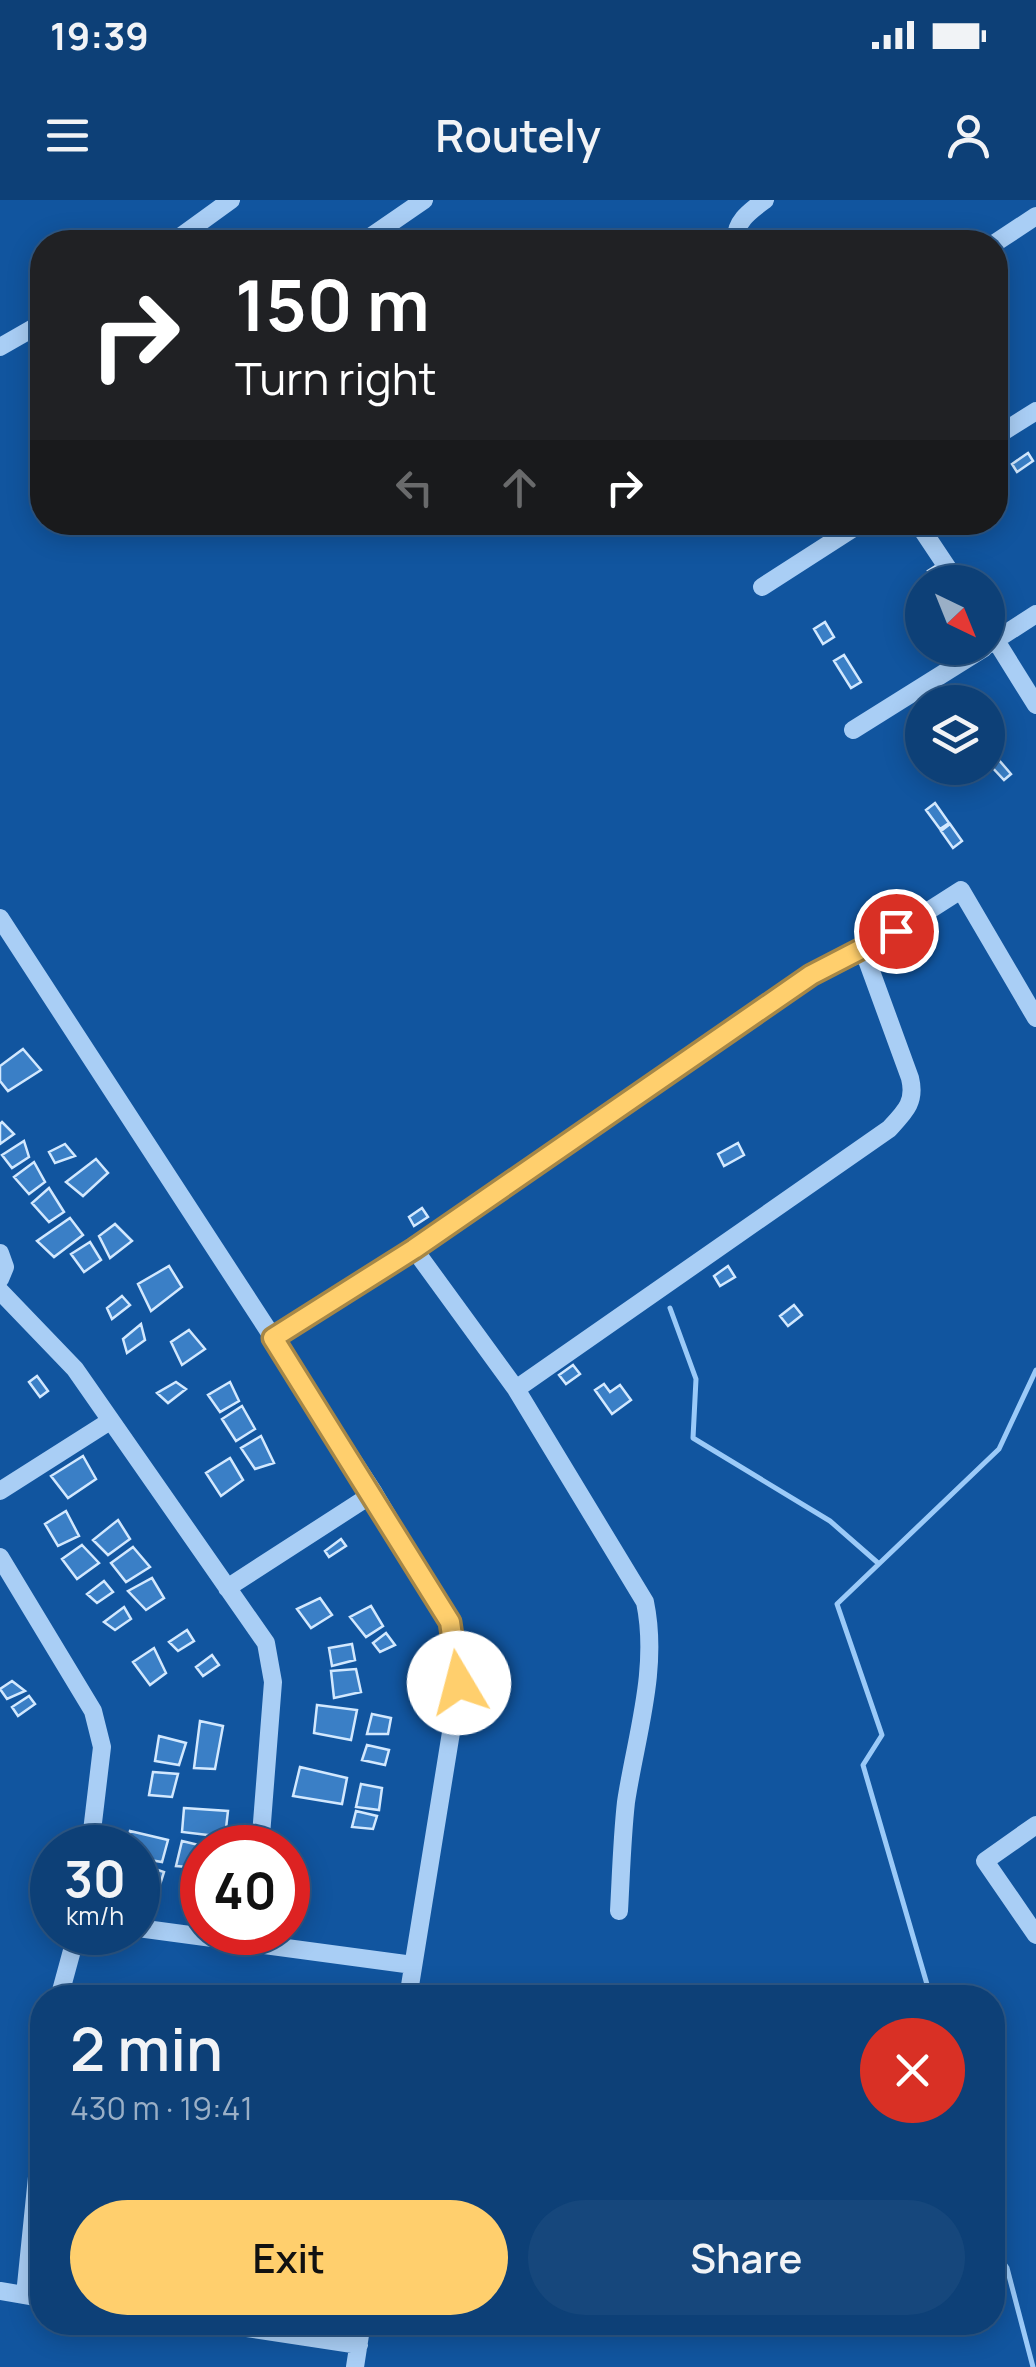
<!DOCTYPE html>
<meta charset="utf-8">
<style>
:root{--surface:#0d4077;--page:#16477c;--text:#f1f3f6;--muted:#9aafc6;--line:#2d5989;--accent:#ffcf6d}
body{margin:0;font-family:Manrope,sans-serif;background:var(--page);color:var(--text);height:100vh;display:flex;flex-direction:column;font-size:38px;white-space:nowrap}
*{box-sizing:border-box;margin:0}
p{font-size:32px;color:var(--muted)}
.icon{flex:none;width:55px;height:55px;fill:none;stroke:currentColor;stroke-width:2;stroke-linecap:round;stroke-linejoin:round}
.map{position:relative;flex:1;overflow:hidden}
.side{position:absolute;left:30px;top:1785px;width:975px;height:350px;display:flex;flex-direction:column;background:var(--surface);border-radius:40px;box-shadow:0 5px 25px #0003,0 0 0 2px var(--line)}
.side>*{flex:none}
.banner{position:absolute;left:30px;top:30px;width:978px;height:305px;border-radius:40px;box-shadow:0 5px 25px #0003,0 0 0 2px var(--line);background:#202124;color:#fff;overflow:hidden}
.needle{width:65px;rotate:137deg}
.tools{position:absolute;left:905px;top:365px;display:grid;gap:20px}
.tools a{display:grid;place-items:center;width:100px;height:100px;border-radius:50%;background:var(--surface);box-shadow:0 5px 25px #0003,0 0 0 2px var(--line);font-size:50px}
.speed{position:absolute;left:30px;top:1625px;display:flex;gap:20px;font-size:50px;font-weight:700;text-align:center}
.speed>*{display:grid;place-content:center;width:130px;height:130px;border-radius:50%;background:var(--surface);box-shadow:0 5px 25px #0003,0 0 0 2px var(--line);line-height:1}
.speed small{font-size:25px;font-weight:400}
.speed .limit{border:15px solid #d22;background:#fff;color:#111}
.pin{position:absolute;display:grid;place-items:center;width:85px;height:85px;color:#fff;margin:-42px;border:5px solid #fff;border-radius:50%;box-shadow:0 2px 10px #0007}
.me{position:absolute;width:110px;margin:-55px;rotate:352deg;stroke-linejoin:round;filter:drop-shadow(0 0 8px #0008)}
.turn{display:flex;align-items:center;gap:35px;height:210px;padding:0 40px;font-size:45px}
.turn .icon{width:130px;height:130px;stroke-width:2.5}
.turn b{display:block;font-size:70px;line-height:85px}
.lanes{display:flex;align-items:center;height:95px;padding:0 40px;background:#0003;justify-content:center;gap:50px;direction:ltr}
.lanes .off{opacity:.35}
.round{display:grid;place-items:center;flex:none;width:105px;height:105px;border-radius:52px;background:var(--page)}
.overview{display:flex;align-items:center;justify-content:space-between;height:170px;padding:0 40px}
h1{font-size:60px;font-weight:600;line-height:75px}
.cta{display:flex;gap:20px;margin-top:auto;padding:20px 40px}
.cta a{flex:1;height:115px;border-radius:60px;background:var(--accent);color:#111;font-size:40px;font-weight:600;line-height:115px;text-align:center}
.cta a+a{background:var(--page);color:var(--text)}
.status{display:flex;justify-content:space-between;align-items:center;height:70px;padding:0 50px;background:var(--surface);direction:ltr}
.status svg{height:28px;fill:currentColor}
header{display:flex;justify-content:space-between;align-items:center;height:130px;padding:0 40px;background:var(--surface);font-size:45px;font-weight:600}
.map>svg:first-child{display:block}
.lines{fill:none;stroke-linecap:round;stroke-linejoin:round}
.stream{stroke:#9bcaf8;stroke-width:5}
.building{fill:#3a7fc6;stroke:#d2e8fe;stroke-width:2.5}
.minor{stroke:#a9cef5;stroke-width:18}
.route-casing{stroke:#a68747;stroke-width:25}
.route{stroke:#ffcf6d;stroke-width:18}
</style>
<div class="status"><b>19:39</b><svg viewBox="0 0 49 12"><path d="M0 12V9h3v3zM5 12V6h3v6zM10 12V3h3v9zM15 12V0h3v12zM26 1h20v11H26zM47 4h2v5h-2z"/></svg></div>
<header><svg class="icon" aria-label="menu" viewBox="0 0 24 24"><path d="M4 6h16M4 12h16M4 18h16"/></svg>Routely<svg class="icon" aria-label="person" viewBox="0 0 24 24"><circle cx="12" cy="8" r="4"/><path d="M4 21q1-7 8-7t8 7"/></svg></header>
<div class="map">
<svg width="1036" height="2167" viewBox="0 0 1036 2167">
<rect width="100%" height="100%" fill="#11559f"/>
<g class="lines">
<path class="stream" d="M 670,1108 L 696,1179 L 693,1238 L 830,1321 L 878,1363
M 931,1798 L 863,1565 L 882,1535 L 837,1404 L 999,1249 L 1036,1170
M 992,2046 L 1007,2068 L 1033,2167"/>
</g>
<path class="building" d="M 1028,253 L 1033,261 L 1017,272 L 1012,264 Z
M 942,362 L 951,377 L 935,382 L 928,371 Z
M 825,422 L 834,437 L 823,444 L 814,429 Z
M 844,455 L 861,482 L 851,488 L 834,461 Z
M 998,559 L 1011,574 L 1004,580 L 990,565 Z
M 935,603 L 949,623 L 940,629 L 926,610 Z
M 950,624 L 962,641 L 953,648 L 941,631 Z
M 921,743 L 928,756 L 913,764 L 907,751 Z
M 23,849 L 41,870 L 8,891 L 0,881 L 0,866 Z
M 2,922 L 14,934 L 0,944 L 0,924 Z
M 24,941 L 29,957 L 12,968 L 2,955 Z
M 738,943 L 744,955 L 724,966 L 718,954 Z
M 65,944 L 75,956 L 55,963 L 49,952 Z
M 96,959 L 108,973 L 83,996 L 66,982 Z
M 34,962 L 45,982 L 29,994 L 14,977 Z
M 49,988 L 64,1012 L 49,1022 L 32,1003 Z
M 422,1008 L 428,1017 L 414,1026 L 409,1017 Z
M 70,1018 L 83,1035 L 54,1057 L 37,1041 Z
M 115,1024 L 132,1041 L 110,1058 L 99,1036 Z
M 90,1042 L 101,1060 L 84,1072 L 71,1054 Z
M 169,1066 L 182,1087 L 151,1111 L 138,1084 Z
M 728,1066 L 735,1077 L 720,1086 L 714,1076 Z
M 122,1096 L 130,1105 L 112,1119 L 107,1108 Z
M 794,1105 L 802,1115 L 788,1126 L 780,1116 Z
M 141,1124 L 145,1140 L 127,1153 L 123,1139 Z
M 189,1130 L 205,1149 L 182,1165 L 171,1142 Z
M 573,1165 L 580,1174 L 566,1184 L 559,1175 Z
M 37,1176 L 48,1191 L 40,1197 L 29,1182 Z
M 176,1182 L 186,1189 L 168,1203 L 157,1193 Z
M 230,1182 L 239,1201 L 220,1212 L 208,1195 Z
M 604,1184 L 610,1192 L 620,1185 L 631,1200 L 612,1214 L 595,1190 Z
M 242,1206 L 255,1229 L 236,1241 L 222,1219 Z
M 261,1236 L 274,1263 L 255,1269 L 241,1248 Z
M 83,1256 L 96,1279 L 68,1298 L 51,1276 Z
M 230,1258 L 243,1280 L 221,1296 L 206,1273 Z
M 66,1311 L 79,1336 L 58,1346 L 45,1324 Z
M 118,1320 L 130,1339 L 108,1355 L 93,1340 Z
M 341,1339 L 346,1346 L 329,1357 L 325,1351 Z
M 82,1345 L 99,1363 L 77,1379 L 62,1359 Z
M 133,1347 L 150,1367 L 126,1382 L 111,1363 Z
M 152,1378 L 164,1398 L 146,1410 L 128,1391 Z
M 104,1381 L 113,1392 L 97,1403 L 87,1394 Z
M 320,1398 L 332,1415 L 311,1428 L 297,1409 Z
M 371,1406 L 383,1426 L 366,1437 L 350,1417 Z
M 124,1407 L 131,1419 L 115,1430 L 104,1422 Z
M 187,1430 L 194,1441 L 178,1451 L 169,1442 Z
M 386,1433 L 395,1445 L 380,1452 L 373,1443 Z
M 352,1444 L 355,1460 L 332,1466 L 329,1448 Z
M 154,1448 L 166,1473 L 150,1485 L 133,1462 Z
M 212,1455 L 219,1465 L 203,1476 L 196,1467 Z
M 356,1469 L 361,1492 L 334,1498 L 331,1471 Z
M 12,1481 L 25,1491 L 7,1499 L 0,1489 Z
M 29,1496 L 35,1504 L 18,1516 L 12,1507 Z
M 317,1505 L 357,1510 L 351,1540 L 314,1533 Z
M 372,1514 L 391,1518 L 388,1534 L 367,1534 Z
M 200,1521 L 223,1526 L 215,1569 L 194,1568 Z
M 159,1536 L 186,1543 L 179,1565 L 155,1561 Z
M 367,1545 L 389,1550 L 385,1565 L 362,1560 Z
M 300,1567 L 347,1578 L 342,1604 L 293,1596 Z
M 153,1572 L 178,1574 L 172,1597 L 149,1595 Z
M 361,1584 L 382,1588 L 379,1610 L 356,1607 Z
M 184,1608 L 228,1611 L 225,1637 L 182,1632 Z
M 356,1611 L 377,1616 L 373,1629 L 352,1627 Z
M 130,1631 L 168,1640 L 162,1662 L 138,1658 L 138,1648 L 126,1648 Z
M 182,1641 L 207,1647 L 202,1648 L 201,1668 L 176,1666 Z
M 143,1665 L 164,1672 L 158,1691 L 139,1685 Z"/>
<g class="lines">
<path class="minor" d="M 173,42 L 231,0
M 363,42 L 424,0
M 736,42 C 734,22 750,11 765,0
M 995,43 L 1036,16
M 0,147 L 42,123
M 995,237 L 1036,211
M 917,322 L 957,382
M 762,387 L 863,322
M 988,428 L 1036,505
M 988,445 L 1036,414
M 853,530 L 984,448
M 0,718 L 374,1293 L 450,1422 L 459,1483 L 408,1798
M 414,1049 L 516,1189 L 645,1402 C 659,1469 636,1536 626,1602 C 622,1638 621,1675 619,1711
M 0,1053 L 5,1067 L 0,1079
M 0,1091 L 75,1169 L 266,1443 L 273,1482 L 260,1648
M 273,1138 L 414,1049 L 811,775 L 864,752 L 961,690 L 1036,818
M 516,1189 L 889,929 C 905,912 916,902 910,878 L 864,752
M 0,1291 L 110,1221
M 0,1357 L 93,1511 L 102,1547 L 90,1648
M 227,1388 L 374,1293
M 1036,1625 L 985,1661 L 1036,1735
M 138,1728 L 413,1765
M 59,1798 L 77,1732
M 0,2091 L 42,2098
M 25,2095 L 42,1928
M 207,2122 L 359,2145
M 355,2167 L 362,2122"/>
</g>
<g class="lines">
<defs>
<path id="route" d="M 459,1483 L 450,1422 L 273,1138 L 414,1049 L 811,775 L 896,731"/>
</defs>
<use href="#route" class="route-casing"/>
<use href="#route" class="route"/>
</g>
</svg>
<div class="tools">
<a><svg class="needle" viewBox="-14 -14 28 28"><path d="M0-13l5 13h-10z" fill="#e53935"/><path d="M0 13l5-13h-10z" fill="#9aafc6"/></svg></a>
<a><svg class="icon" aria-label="layers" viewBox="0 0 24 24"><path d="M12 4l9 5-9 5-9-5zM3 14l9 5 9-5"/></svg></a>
</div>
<div class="speed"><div>30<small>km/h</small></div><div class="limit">40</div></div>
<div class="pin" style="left:896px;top:731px;background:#d93025"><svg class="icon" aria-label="arrive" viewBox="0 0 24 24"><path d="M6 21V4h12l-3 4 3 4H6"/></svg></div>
<svg class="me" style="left:459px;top:1483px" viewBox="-20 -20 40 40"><circle r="19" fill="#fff"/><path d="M0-13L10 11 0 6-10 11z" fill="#ffcf6d"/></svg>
<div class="banner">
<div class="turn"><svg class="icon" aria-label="right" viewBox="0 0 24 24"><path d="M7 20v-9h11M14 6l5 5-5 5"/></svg><div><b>150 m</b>Turn right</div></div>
<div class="lanes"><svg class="icon off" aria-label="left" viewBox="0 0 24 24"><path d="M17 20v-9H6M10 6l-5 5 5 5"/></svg><svg class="icon off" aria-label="ahead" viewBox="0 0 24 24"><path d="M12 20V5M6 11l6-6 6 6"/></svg><svg class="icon" aria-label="right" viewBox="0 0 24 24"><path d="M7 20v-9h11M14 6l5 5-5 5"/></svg></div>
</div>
<section class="side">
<div class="overview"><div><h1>2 min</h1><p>430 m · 19:41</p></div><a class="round" style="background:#d93025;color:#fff"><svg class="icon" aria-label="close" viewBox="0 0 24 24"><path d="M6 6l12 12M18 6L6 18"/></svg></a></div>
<div class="cta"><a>Exit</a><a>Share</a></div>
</section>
</div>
